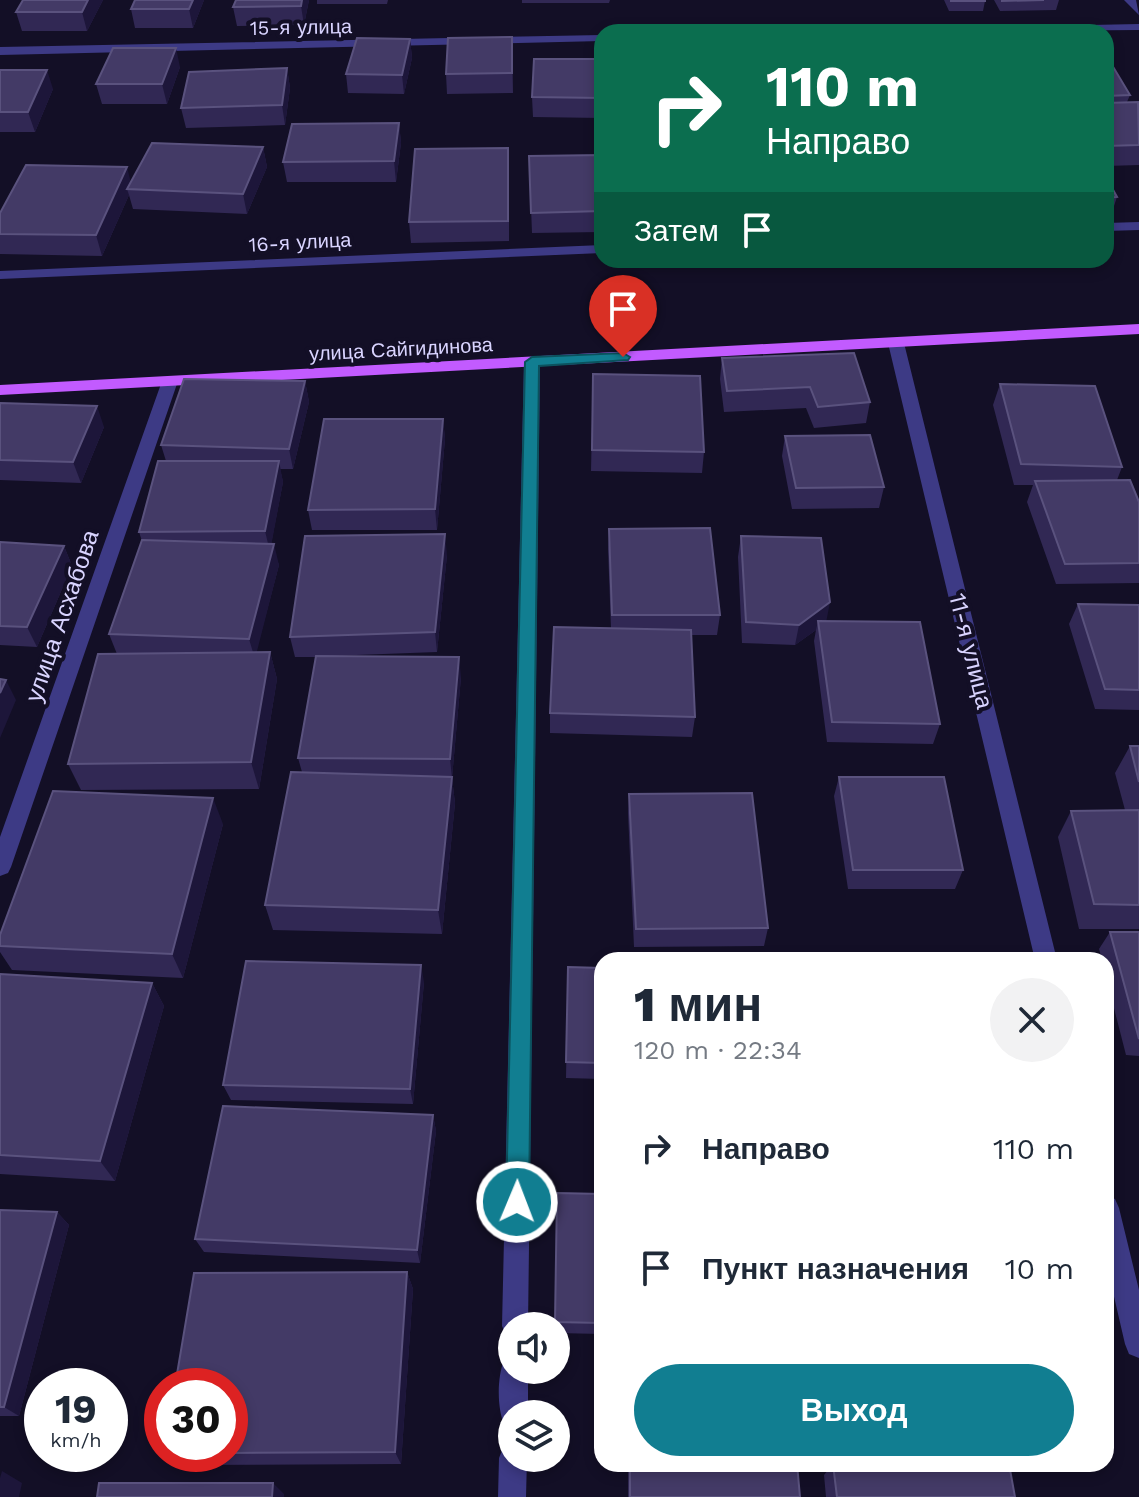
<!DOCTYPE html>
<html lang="ru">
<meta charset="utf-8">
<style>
:root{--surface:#fff;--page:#f2f2f3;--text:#1f2937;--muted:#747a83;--accent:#117e91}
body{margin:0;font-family:"Work Sans",sans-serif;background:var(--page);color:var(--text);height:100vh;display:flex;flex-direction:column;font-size:30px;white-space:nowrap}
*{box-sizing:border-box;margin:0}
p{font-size:26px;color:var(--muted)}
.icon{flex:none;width:44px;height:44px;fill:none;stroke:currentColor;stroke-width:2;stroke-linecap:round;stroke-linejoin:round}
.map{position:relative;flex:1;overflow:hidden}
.details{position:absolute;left:594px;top:952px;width:520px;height:520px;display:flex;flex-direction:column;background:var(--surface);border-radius:24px;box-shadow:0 4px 12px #0003}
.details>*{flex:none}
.top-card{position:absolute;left:594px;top:24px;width:520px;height:244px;border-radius:24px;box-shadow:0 4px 12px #0003;background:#0b6e4f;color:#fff;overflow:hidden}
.tools{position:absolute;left:498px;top:1312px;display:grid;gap:16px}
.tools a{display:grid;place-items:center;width:72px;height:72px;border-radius:50%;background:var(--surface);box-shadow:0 4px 12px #0003;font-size:40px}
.speed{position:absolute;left:24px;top:1368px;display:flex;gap:16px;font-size:40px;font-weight:700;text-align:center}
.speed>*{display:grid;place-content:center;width:104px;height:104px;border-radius:50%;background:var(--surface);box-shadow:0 4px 12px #0003;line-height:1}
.speed small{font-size:20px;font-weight:400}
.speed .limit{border:12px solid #d22;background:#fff;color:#111}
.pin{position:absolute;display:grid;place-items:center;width:68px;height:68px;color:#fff;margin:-82px -34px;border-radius:50% 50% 50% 0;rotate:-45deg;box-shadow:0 0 8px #0007}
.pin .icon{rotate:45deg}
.me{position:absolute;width:88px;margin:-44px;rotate:1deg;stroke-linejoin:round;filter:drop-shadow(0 0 6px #0008)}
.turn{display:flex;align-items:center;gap:28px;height:168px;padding:0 40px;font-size:36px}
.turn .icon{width:104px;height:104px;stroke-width:2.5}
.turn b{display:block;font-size:56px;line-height:68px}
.then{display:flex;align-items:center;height:76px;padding:0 40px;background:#0003;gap:16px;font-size:30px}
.round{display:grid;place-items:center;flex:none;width:84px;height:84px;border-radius:42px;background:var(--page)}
.head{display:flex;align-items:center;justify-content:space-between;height:136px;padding:0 40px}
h1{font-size:48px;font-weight:800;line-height:60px}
.cta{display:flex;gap:16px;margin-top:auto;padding:16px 40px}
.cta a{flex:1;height:92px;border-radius:48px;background:var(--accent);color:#fff;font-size:32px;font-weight:800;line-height:92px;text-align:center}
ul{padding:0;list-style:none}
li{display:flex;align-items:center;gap:24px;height:120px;padding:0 40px}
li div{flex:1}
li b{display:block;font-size:30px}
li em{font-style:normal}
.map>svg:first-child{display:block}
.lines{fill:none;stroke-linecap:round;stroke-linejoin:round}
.minor{fill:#3d3a85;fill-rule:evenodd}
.major{fill:#c25bff;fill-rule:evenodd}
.wall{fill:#312854}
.shaded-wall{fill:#1d163a}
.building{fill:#433a66;stroke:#5a527e;stroke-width:2}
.route{fill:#117e91;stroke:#0b525e;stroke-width:2}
.labels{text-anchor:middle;stroke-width:8;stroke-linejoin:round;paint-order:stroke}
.far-street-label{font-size:20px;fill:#d9d4ff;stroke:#130f26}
.street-label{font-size:24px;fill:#d9d4ff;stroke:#130f26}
</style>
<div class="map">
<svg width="1139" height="1497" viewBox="0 0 1139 1497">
<rect width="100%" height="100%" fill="#130f26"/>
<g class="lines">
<path class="minor" d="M 1124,0 L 1136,0 L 1139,15 Z
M 1139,24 L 1139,30 L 880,32 L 886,29 Z
M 602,35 L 602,41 L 0,55 L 0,47 Z
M 1139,222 L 1139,230 L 1106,231 L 1106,223 Z
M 602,245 L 602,253 L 0,279 L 0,271 Z
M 896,338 L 904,343 L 1057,960 L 1035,960 L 888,343 Z
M 532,357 L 540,362 L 528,1326 L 512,1326 L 512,1338 L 506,1335 L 502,1326 L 524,362 Z
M 170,376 L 178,381 L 11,867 L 8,873 L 0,876 L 0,837 L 162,381 Z
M 1106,1195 L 1115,1199 L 1119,1208 L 1139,1290 L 1139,1358 L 1129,1354 L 1125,1344 L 1106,1262 Z
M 512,1357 L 512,1370 L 528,1370 L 528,1414 L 512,1414 L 512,1427 L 504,1424 C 497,1407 497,1378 504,1360 Z
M 512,1444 L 512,1458 L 527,1458 L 526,1497 L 498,1497 L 499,1458 L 503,1448 Z"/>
<path class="major" d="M 1139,324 L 1139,334 L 0,395 L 0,385 Z"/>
</g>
<path class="wall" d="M 23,0 L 103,0 L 87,31 L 22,31 L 16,12 Z
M 135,0 L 204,0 L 193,28 L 135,28 L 131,9 Z
M 309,0 L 304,25 L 237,26 L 233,7 Z
M 317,0 L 388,0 L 387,4 L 317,4 Z
M 522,0 L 610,0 L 609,3 L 522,3 Z
M 944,0 L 985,0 L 985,1 L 983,11 L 949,11 Z
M 994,0 L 1059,0 L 1056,10 L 1000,11 Z
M 512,37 L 513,93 L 447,94 L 446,74 Z
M 410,39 L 412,58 L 404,94 L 348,93 L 346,74 Z
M 1106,55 L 1130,95 L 1127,102 L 1139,104 L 1139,165 L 1106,166 Z
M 602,59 L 602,118 L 533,117 L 532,97 Z
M 180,67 L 167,104 L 102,104 L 96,84 Z
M 287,68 L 290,88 L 285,125 L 186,128 L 181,108 Z
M 0,70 L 53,89 L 35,132 L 0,132 Z
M 399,123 L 401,143 L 396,182 L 287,182 L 283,162 Z
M 263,147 L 267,167 L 247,214 L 133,209 L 129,195 L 102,256 L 0,254 L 0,213 L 131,182 Z
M 602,155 L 602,232 L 532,233 L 529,156 Z
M 509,168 L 509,241 L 411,243 L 409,222 Z
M 1106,177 L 1117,197 L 1110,218 L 1106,218 Z
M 722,358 L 870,402 L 866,423 L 814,428 L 806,408 L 724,412 L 720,379 Z
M 593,374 L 704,452 L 702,473 L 591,471 Z
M 305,381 L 309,402 L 293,469 L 280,469 L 283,482 L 271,544 L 279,565 L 256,652 L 270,652 L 277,679 L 259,789 L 81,790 L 68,764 L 117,654 L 109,634 L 142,541 L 139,532 L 166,461 L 161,445 Z
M 1000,384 L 1122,467 L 1117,480 L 1139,502 L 1139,583 L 1056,584 L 1027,502 L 1033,485 L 1014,485 L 993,405 Z
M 0,403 L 104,427 L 81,483 L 0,480 Z
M 443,419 L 445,439 L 437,530 L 312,530 L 308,510 Z
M 785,436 L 884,487 L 879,508 L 792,509 L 782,456 Z
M 609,529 L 720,615 L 717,635 L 691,635 L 695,717 L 692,737 L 550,733 L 550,713 L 611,628 L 608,549 Z
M 741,536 L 826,621 L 940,724 L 933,744 L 827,742 L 814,641 L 816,630 L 795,645 L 742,643 L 738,557 Z
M 0,542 L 64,546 L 72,566 L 37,647 L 0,645 Z
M 447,555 L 437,652 L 330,656 L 461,677 L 452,778 L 455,803 L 442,934 L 273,930 L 265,905 L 302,772 L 298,758 L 316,657 L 295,657 L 290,637 Z
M 1078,604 L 1139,605 L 1139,710 L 1095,709 L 1069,624 Z
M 1130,746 L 1139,746 L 1139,929 L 1079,929 L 1058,837 L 1071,811 L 1125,810 L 1115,773 Z
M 839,777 L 963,870 L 955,889 L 848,889 L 834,796 Z
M 629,794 L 768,928 L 764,946 L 634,947 L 628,813 Z
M 223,824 L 183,978 L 12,970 L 0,952 L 0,935 Z
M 1110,932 L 1139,932 L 1139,1056 L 1126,1055 L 1106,977 L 1106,960 L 1102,960 L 1099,949 Z
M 568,967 L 602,968 L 602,1079 L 566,1078 Z
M 0,974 L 152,983 L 164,1006 L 115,1181 L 0,1174 Z
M 424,982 L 413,1104 L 231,1100 L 223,1085 Z
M 433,1115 L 436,1131 L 420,1263 L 204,1252 L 195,1239 Z
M 602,1194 L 602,1334 L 556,1333 L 555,1322 Z
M 0,1210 L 57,1212 L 69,1225 L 19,1416 L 0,1416 Z
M 407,1272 L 413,1289 L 401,1464 L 179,1465 L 164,1454 L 230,1454 L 230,1386 Z
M 628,1464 L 797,1464 L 800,1497 L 628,1497 Z
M 833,1464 L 1015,1497 L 826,1497 L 824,1475 Z"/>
<path class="shaded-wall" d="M 88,0 L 103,0 L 87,31 L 82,12 Z
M 193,0 L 204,0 L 193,28 L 189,9 Z
M 302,0 L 309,0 L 304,25 L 301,6 Z
M 410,39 L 412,58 L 404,94 L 402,75 Z
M 176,48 L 180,67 L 167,104 L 162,84 Z
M 287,68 L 290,88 L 285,125 L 282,105 Z
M 47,70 L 53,89 L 35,132 L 28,112 Z
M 399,123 L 401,143 L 396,182 L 394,161 Z
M 263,147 L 267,167 L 247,214 L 243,194 Z
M 127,167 L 132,187 L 127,189 L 129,195 L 102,256 L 96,235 Z
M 305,381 L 309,402 L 293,469 L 289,449 Z
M 97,406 L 104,427 L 81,483 L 73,462 Z
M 443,419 L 445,439 L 437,530 L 435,509 Z
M 279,461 L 283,482 L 270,552 L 265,531 Z
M 445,534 L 447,555 L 437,652 L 435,632 Z
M 274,544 L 279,565 L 255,659 L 249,639 Z
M 64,546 L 72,566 L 37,647 L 27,627 Z
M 830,602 L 826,623 L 818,621 L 816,630 L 795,645 L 799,625 Z
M 270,652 L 277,679 L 259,789 L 251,762 Z
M 459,657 L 461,677 L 452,778 L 455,803 L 442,934 L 438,910 L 452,778 L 450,759 Z
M 6,680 L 16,700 L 0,738 L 0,693 Z
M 213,798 L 223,824 L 183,978 L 172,954 Z
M 421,965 L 424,982 L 413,1104 L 410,1089 Z
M 152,983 L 164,1006 L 115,1181 L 100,1161 Z
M 433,1115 L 436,1131 L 420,1263 L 417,1250 Z
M 57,1212 L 69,1225 L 19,1416 L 4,1407 Z
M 407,1272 L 413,1289 L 401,1464 L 395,1452 Z
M 2,1471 L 22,1483 L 19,1497 L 0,1497 L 0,1478 Z
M 273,1483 L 284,1494 L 284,1497 L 272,1497 Z"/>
<path class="building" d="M 23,0 L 88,0 L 82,12 L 16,12 Z
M 135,0 L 193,0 L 189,9 L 131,9 Z
M 236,0 L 302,0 L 301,6 L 233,7 Z
M 951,0 L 985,0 L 985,1 L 951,1 Z
M 1002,0 L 1044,0 L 1002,1 Z
M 845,29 L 846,32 L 777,32 L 776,31 Z
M 669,30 L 739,30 L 739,32 L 669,32 Z
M 512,37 L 512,73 L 446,74 L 448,38 Z
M 357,38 L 410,39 L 402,75 L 346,74 Z
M 113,48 L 176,48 L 162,84 L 96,84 Z
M 1106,55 L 1130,95 L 1106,96 Z
M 534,59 L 602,59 L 602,98 L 532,97 Z
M 287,68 L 282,105 L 181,108 L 189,72 Z
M 0,70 L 47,70 L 28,112 L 0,112 Z
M 1138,102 L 1139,145 L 1106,146 L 1106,103 Z
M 399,123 L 394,161 L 283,162 L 292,124 Z
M 152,143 L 263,147 L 243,194 L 127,189 Z
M 508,148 L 508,221 L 409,222 L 415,149 Z
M 602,155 L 602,211 L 531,213 L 529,156 Z
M 26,165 L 127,167 L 96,235 L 0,234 L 0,213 Z
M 1106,177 L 1117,197 L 1106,198 Z
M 854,353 L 870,402 L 818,407 L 810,387 L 727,391 L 722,358 Z
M 593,374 L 700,376 L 704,452 L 592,450 Z
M 184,379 L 305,381 L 289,449 L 161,445 Z
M 1000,384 L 1095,386 L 1122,467 L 1021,464 Z
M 0,403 L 97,406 L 73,462 L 0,460 Z
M 324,419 L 443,419 L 435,509 L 308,510 Z
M 870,435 L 884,487 L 796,488 L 785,436 Z
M 158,461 L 279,461 L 265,531 L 139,532 Z
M 1130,480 L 1139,502 L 1139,563 L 1065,564 L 1035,481 Z
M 710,528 L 720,615 L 612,615 L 609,529 Z
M 445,534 L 435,632 L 290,637 L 305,536 Z
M 741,536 L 821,538 L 830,602 L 799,625 L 746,622 Z
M 142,540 L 274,544 L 249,639 L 109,634 Z
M 0,542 L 64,546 L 27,627 L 0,626 Z
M 1078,604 L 1139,605 L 1139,690 L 1105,689 Z
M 818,621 L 920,622 L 940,724 L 832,722 Z
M 554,627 L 691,630 L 695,717 L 550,713 Z
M 270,652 L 251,762 L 68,764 L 98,654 Z
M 316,656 L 459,657 L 450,759 L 298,758 Z
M 0,679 L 6,680 L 0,693 Z
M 1130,746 L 1139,746 L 1139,782 Z
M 291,772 L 452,777 L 438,910 L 265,905 Z
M 839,777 L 944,777 L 963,870 L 853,870 Z
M 53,791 L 213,798 L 172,954 L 0,946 L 0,935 Z
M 752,793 L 768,928 L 636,929 L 629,794 Z
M 1139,810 L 1139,905 L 1094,904 L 1071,811 Z
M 1110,932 L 1139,932 L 1139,1039 Z
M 246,961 L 421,965 L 410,1089 L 223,1085 Z
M 568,967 L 602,968 L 602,1063 L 566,1062 Z
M 0,974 L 152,983 L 100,1161 L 0,1155 Z
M 223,1106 L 433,1115 L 417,1250 L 195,1239 Z
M 557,1193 L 602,1194 L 602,1323 L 555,1322 Z
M 0,1210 L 57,1212 L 4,1407 L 0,1407 Z
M 407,1272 L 395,1452 L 230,1453 L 230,1386 L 175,1386 L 194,1273 Z
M 630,1464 L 797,1464 L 800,1497 L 630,1497 Z
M 833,1464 L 1009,1464 L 1015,1497 L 837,1497 Z
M 99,1483 L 273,1483 L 272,1497 L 97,1497 Z"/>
<path class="route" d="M 623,353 L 630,357 L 628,360 L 539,366 L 529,1202 L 526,1210 L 517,1213 L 509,1210 L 506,1202 L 525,362 L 532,357 Z"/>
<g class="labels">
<g class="far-street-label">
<text transform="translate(301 27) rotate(-1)" y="7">15-я улица</text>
<text transform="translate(300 242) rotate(-3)" y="7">16-я улица</text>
<text transform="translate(401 349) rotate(-3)" y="7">улица Сайгидинова</text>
</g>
<g class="street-label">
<text transform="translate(62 616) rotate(-71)" y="8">улица Асхабова</text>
<text transform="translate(971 651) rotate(76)" y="8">11-я улица</text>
</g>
</g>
</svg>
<div class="tools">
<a><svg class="icon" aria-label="sound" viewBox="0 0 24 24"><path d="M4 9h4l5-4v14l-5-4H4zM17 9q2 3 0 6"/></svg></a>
<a><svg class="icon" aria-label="layers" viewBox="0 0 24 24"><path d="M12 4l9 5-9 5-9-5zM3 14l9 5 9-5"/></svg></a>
</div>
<div class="speed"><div>19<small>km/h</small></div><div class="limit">30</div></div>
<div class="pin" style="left:623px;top:357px;background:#d93025"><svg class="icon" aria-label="arrive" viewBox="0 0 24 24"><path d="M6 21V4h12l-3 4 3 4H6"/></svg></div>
<svg class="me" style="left:517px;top:1202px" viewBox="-20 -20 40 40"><circle r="17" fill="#117e91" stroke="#fff" stroke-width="3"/><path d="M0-11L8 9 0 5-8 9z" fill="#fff"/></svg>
<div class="top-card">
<div class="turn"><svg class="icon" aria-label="right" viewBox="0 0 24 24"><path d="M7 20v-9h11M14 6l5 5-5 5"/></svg><div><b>110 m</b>Направо</div></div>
<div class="then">Затем<svg class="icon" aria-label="arrive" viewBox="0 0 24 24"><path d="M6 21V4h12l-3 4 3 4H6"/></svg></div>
</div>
<section class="details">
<div class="head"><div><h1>1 мин</h1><p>120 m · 22:34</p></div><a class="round"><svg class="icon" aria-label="close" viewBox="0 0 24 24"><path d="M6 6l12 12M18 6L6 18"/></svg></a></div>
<ul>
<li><svg class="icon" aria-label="right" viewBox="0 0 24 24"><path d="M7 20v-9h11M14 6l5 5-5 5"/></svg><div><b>Направо</b></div><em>110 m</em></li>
<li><svg class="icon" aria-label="arrive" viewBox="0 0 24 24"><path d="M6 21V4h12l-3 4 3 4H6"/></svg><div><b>Пункт назначения</b></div><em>10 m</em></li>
</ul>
<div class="cta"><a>Выход</a></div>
</section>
</div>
